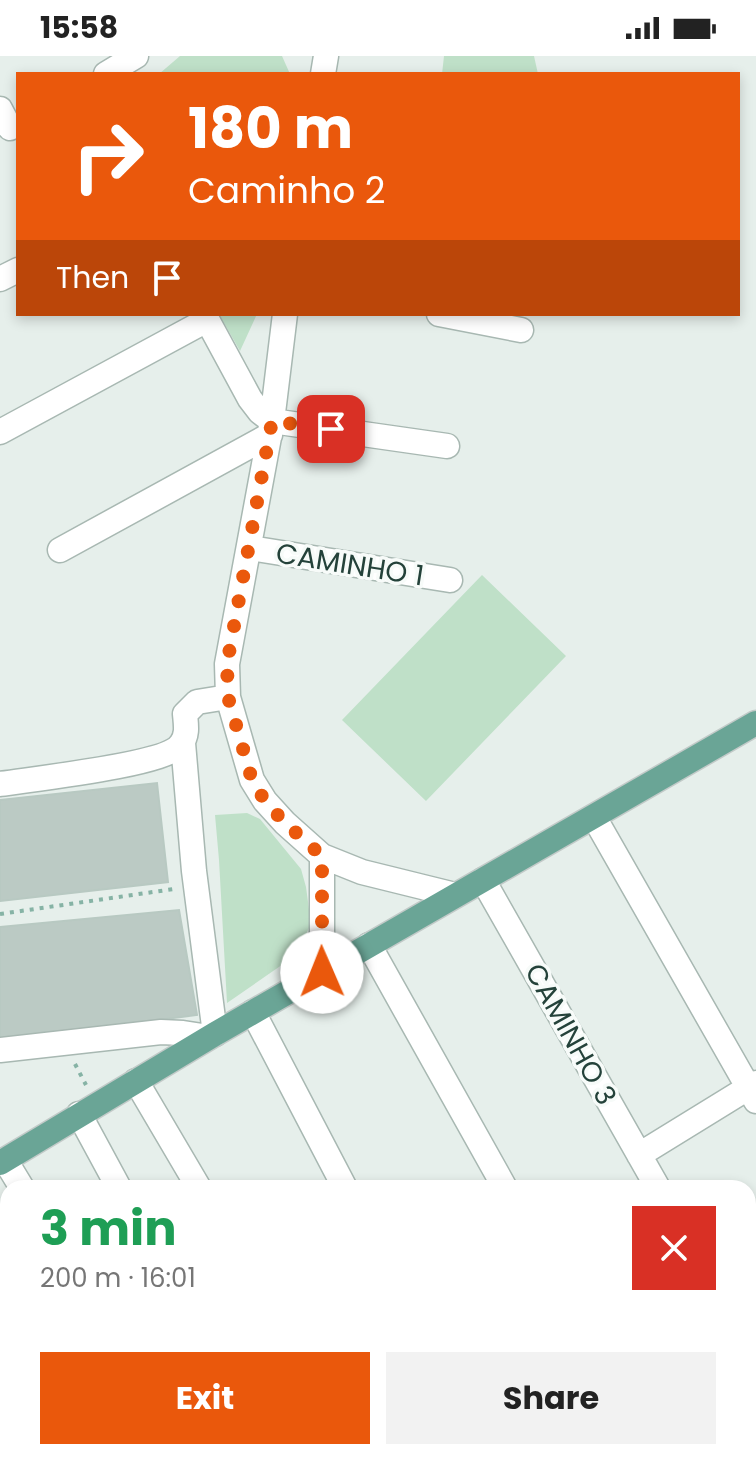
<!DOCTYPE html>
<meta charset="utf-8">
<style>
:root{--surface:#fff;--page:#f2f2f2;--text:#222;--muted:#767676;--accent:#ea580c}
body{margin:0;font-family:Poppins,sans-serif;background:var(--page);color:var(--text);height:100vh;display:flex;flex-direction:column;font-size:30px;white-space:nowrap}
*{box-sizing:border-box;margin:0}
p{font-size:26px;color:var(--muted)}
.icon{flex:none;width:44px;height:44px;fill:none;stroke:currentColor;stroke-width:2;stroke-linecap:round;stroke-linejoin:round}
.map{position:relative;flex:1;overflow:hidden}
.drawer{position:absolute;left:0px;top:1124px;width:756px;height:280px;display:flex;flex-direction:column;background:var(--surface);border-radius:24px 24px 0 0;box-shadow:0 4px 12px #0003}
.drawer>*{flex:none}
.guide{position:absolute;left:16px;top:16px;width:724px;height:244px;border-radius:0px;box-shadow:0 4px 12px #0003;background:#ea580c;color:#fff;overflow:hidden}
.pin{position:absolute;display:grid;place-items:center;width:68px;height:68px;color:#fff;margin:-34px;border-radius:16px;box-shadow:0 4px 12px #0006}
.me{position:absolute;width:88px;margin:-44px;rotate:359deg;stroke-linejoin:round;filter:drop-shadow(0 0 6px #0008)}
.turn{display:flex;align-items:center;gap:28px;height:168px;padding:0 40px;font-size:36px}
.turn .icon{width:104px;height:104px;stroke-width:2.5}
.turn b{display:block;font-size:56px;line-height:68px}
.then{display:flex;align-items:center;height:76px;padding:0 40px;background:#0003;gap:16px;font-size:30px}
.round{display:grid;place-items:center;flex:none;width:84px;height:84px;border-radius:0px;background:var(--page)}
.head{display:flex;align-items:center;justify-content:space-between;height:136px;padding:0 40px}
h1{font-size:48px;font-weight:700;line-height:60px;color:#1e9e55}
.button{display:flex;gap:16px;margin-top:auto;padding:16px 40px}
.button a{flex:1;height:92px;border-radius:0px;background:var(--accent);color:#fff;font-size:32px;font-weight:700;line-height:92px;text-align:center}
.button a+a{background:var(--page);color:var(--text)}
.status{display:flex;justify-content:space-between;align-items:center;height:56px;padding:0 40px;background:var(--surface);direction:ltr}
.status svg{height:22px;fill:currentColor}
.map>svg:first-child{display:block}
.green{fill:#bfe0c8}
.building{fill:#bbcac4;stroke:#b8c9c2;stroke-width:2}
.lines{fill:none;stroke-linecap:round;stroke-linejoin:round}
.minor-casing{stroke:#a8b8b2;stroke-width:27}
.major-casing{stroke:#c2cac8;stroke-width:27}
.path{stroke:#86b3a5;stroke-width:4;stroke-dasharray:4 6;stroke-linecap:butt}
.minor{stroke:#fff;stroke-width:24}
.major{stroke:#6aa596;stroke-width:24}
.route{stroke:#ea580c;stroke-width:14;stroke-dasharray:0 25.2}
.labels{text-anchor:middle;stroke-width:7;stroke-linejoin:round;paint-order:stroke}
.street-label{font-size:28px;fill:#24423a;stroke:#f7fbf9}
</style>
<div class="status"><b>15:58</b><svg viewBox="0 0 49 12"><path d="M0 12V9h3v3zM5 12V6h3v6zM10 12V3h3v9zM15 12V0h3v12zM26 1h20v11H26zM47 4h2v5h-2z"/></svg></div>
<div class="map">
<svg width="756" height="1404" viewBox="0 0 756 1404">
<rect width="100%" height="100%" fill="#e6efeb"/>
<path class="green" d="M 180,0 L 282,0 L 290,18 L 159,18 Z
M 444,0 L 534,0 L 538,18 L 442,18 Z
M 219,258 L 257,258 L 240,295 Z
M 482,519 L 566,600 L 426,745 L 342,664 Z
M 247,757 L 260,763 L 301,813 L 306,831 L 311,868 L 302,886 L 289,904 L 227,947 L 219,804 L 215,759 Z
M 756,1265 L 756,1404 L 408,1404 L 403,1396 L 748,1396 L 748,1267 Z
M 8,1363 L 8,1396 L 401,1396 L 390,1404 L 0,1404 L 0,1368 Z"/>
<path class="building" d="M 157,727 L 168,826 L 0,845 L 0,744 Z
M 179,854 L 197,959 L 0,984 L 0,871 Z"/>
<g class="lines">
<defs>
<path id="minor" d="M 106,18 L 136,0
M 323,18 L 326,0
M 0,53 L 10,72
M 0,223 L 18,214
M 204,258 L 250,343 L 260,356 L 272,365 L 447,390
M 285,258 L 272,365 L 227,608 L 228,641 L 252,724 L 265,745 L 285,767 L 322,800 L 362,816 L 455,839
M 439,258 L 521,274
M 0,376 L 207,264
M 250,492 L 450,524
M 60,494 L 270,379
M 183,687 L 194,815 L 215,978
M 0,728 C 31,723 167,709 181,688 C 188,679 186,669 185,658 L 197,646 L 228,641
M 594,761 L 756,1045
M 322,800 L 322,916
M 483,824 L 658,1132
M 369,889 L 505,1132
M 253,956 L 345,1132
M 0,994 L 161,976 L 183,977 L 209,981
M 136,1025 L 199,1132
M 79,1058 L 119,1132
M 639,1099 L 756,1027
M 5,1104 L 22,1132"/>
<path id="major" d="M 0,1107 L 215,978 L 756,667"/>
</defs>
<use href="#minor" class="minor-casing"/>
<use href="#major" class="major-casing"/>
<path class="path" d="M 0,858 L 174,833
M 75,1008 L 86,1029"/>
<use href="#minor" class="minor"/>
<use href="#major" class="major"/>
</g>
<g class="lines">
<path class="route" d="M 322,916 L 322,800 L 285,767 L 265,745 L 252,724 L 228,641 L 227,608 L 272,365 L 331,373"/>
</g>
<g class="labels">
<g class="street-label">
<text transform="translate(350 508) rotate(9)" y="10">CAMINHO 1</text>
<text transform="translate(571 978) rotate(61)" y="10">CAMINHO 3</text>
</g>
</g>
</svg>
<div class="pin" style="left:331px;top:373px;background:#d93025"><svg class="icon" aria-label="arrive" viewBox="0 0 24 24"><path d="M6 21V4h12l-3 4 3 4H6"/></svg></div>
<svg class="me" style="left:322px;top:916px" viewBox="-20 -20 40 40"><circle r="19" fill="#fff"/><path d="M0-13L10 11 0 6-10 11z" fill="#ea580c"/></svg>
<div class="guide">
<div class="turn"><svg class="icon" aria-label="right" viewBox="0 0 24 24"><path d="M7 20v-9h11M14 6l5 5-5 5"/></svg><div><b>180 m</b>Caminho 2</div></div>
<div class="then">Then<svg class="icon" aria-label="arrive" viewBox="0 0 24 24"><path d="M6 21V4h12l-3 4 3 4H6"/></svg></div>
</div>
<section class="drawer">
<div class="head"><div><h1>3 min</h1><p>200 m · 16:01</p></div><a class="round" style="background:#d93025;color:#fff"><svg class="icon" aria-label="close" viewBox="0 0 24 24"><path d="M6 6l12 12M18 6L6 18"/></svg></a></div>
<div class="button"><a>Exit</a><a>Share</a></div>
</section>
</div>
